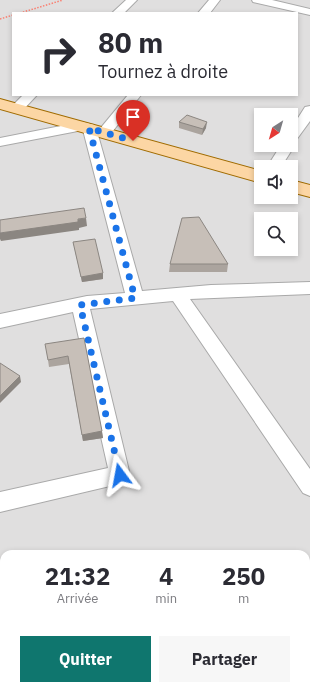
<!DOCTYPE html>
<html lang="fr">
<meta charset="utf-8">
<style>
:root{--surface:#fff;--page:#f7f7f7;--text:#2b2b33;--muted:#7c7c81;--accent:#0f766e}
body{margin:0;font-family:"IBM Plex Sans",sans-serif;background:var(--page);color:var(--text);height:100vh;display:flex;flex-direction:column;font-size:15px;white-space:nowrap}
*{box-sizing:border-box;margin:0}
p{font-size:13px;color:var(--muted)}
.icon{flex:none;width:22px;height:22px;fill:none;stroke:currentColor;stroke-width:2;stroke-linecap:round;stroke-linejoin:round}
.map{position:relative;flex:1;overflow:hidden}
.panel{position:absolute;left:0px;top:550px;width:310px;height:140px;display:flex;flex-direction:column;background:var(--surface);border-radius:12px 12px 0 0;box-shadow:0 2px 6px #0003}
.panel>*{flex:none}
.top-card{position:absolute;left:12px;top:12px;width:286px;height:84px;border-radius:0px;box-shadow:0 2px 6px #0003;background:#fff;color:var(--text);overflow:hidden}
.needle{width:26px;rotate:217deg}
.buttons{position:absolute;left:254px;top:108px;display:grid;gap:8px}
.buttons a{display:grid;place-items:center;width:44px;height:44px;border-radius:0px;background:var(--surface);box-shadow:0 2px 6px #0003;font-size:20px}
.pin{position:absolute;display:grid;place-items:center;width:34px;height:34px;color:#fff;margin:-41px -17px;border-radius:50% 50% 50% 0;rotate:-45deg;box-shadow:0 0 4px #0007}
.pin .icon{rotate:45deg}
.me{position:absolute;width:44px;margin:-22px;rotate:347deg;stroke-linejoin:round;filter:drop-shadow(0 0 3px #0008)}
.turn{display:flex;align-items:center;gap:14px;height:84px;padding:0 20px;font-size:18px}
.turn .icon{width:52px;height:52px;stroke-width:2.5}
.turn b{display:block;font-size:28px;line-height:34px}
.eta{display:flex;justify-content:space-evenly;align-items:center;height:68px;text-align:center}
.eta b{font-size:24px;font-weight:700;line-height:28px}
.primary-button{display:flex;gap:8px;margin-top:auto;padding:8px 20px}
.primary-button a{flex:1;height:46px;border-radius:0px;background:var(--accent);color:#fff;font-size:16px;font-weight:700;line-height:46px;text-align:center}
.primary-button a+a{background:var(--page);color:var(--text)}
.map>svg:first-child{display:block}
.residential{fill:#e0dfdf;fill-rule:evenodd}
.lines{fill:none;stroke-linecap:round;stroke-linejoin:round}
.minor-casing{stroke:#a9a9a9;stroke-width:2}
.major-casing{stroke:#a06b00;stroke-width:2}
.path{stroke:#fa8072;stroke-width:1.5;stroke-dasharray:1.5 1.5;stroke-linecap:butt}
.minor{fill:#fff;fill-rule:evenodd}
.major{fill:#fcd6a4;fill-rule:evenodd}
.wall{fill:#aba49e}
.shaded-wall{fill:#8b8681}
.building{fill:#c7bfb8;stroke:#8b8681}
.route{stroke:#1a73e8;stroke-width:7;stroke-dasharray:0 12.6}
</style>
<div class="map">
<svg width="310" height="690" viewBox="0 0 310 690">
<rect width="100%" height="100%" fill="#f2efe9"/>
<path class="residential" d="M 0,0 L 310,0 L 310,690 L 0,690 ZM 13,13 L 297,13 L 297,95 L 13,95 ZM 261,115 L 291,115 L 291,145 L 261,145 ZM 261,167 L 291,167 L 291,197 L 261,197 ZM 261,219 L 291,219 L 291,249 L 261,249 ZM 4,554 L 306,554 L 306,686 L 4,686 Z"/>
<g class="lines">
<defs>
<path id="minor" d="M 126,0 L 137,0 L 124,13 L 112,13 Z
M 209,0 L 220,0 L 210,13 L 198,13 Z
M 252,0 L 272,0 L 310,9 L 310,15 L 253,2 Z
M 23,95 L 37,95 L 22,111 L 12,111 L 10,108 Z
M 128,95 L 141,95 L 109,136 L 99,136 L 97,133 L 99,130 Z
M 310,106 L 310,121 L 294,143 L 295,145 L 281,167 L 267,167 L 281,145 L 291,145 L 291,129 L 305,107 Z
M 81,122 L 94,125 L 96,128 L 142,291 L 211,285 L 310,282 L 310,294 L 190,299 L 310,469 L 310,496 L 303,493 L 173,301 L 90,309 L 130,475 L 127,482 L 0,512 L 0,492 L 108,468 L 73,312 L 0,328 L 0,314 L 87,296 L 125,293 L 83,130 L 0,146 L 0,138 Z
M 310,640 L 310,690 L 294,690 L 295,686 L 306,686 L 306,641 Z
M 81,686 L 111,686 L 109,690 L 79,690 Z"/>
<path id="major" d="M 0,99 L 261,171 L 261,183 L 0,109 Z
M 291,180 L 310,185 L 310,197 L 291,192 Z"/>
</defs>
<use href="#minor" class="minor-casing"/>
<use href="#major" class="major-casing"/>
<path class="path" d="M 20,13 L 63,0
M 0,19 L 13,15"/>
<use href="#minor" class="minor"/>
<use href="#major" class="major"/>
</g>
<path class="wall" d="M 179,122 L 206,128 L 202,135 L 179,128 Z
M 73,242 L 103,273 L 103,279 L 82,282 Z
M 170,264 L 228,264 L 227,272 L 169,272 Z
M 84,338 L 103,438 L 83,441 L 69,364 L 49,367 L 48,360 Z"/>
<path class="shaded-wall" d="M 207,122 L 206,128 L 202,135 L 203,129 Z
M 86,218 L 87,226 L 79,228 L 79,230 L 1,241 L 0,239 L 0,233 Z
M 103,273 L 103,279 L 82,282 L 81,277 Z
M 20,376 L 21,382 L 0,403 L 0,396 Z
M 102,431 L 103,438 L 83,441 L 82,435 Z"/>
<path class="building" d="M 187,115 L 207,122 L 203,129 L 179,122 Z
M 84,208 L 86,218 L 78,219 L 78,222 L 0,233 L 0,220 Z
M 199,217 L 228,264 L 170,264 L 182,218 Z
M 95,239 L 103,273 L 81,277 L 73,242 Z
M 84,338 L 102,431 L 82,435 L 68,356 L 48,360 L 45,344 Z
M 0,363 L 20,376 L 0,396 Z"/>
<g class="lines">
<path class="route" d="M 120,475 L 80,305 L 135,298 L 89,128 L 133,141"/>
</g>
</svg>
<div class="buttons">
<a><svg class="needle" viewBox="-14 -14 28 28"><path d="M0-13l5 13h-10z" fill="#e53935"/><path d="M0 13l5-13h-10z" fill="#7c7c81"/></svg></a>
<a><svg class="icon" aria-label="sound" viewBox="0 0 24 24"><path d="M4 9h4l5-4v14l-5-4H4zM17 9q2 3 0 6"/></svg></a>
<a><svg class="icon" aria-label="search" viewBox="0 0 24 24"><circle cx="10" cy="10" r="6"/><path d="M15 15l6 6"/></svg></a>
</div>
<div class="pin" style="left:133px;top:141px;background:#d93025"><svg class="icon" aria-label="arrive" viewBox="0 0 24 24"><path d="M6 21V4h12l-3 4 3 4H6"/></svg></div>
<svg class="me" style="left:120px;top:475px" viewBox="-20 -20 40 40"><path d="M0-17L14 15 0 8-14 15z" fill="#1a73e8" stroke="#fff" stroke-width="4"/></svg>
<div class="top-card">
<div class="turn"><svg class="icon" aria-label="right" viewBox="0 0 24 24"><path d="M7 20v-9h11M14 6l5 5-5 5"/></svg><div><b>80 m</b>Tournez à droite</div></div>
</div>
<section class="panel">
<div class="eta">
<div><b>21:32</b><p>Arrivée</p></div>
<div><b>4</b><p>min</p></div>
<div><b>250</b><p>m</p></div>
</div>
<div class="primary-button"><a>Quitter</a><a>Partager</a></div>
</section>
</div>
